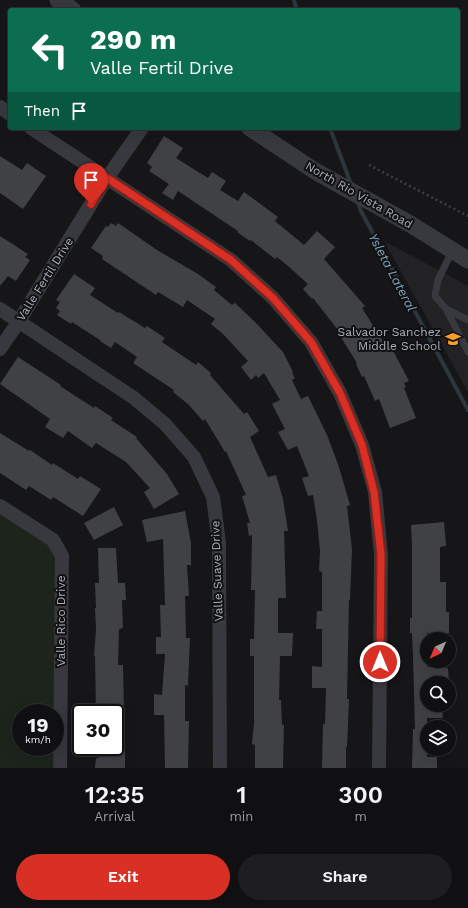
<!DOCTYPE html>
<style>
:root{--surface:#101012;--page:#1e1e20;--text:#f1f3f6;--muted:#9c9d9f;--line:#303032;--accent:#d93025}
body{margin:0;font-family:"Work Sans",sans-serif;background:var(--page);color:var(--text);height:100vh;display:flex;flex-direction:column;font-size:15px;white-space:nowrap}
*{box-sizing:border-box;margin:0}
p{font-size:13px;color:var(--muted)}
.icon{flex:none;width:22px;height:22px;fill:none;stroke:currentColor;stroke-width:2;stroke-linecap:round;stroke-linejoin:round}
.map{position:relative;height:768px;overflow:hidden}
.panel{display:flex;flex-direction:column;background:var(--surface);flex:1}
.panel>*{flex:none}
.banner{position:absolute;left:8px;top:8px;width:452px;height:122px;border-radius:4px;box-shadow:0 4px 16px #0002,0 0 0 1px var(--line);background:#0b6e4f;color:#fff;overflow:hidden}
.needle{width:26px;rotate:224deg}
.controls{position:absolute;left:420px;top:632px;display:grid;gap:8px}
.controls a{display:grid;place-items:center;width:36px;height:36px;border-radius:50%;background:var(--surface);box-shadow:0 4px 16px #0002,0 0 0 1px var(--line);font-size:20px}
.speed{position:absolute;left:12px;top:704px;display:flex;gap:8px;font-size:20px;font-weight:700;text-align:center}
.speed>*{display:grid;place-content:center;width:52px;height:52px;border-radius:50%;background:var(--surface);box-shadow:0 4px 16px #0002,0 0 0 1px var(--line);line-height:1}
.speed small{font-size:10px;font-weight:400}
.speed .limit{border:2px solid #111;border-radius:6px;background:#fff;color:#111}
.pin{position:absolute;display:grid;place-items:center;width:34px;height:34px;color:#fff;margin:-41px -17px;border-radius:50% 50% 50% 0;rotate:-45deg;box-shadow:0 0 4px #0007}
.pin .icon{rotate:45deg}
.me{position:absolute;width:44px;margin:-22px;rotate:0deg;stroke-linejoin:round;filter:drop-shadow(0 0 3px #0008)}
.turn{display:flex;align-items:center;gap:14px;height:84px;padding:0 16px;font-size:18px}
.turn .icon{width:52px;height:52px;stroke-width:2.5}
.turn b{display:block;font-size:28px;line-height:34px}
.then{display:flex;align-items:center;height:38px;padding:0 16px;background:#0003;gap:8px;font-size:15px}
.eta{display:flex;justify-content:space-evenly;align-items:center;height:68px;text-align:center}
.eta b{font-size:24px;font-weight:600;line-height:28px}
.button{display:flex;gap:8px;margin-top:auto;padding:8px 16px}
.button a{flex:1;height:46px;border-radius:24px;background:var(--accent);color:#fff;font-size:16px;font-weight:600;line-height:46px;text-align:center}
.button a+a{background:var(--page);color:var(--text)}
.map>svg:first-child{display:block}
.built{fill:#222225}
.green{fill:#1c241c;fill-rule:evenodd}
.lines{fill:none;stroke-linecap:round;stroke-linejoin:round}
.stream{stroke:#2b373d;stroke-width:4}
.building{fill:#404145}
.path{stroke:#3d4045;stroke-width:2.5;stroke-dasharray:2 3;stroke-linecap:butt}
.service{stroke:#37393e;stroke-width:7}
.minor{stroke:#37393e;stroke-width:14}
.tertiary{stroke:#37393e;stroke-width:17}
.route-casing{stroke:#8d1f18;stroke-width:10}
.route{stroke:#d93025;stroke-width:7}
.labels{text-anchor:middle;stroke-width:4;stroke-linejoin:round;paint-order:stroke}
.street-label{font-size:12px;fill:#a7afb9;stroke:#111113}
.poi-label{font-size:12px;fill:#a7afb9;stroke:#111113;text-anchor:end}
.water-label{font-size:13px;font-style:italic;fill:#7ca2b6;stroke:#111113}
</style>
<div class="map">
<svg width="468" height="768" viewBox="0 0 468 768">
<rect width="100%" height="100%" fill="#161618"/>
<path class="built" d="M 384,241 L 468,286 L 468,392 Z"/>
<path class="green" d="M 0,506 L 62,556 L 60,768 L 0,768 ZM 21,713 L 55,713 L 55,747 L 21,747 Z"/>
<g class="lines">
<path class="stream" d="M 294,0 L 297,10
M 330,128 L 351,184
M 357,200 L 361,211 L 468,410"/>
</g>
<path class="building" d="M 164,136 L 183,148 L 176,158 L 208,178 L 212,172 L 226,181 L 220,190 L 238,201 L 244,192 L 278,217 L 275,221 L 304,245 L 317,231 L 335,247 L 324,259 L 365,306 L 362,308 L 384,343 L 388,341 L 409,381 L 404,383 L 406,387 L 404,388 L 416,418 L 390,428 L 379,399 L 375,401 L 364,376 L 362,377 L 356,364 L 357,363 L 339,334 L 341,334 L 313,298 L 312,299 L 303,289 L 308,284 L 288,266 L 277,257 L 275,259 L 251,240 L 250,241 L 237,232 L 238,231 L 178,191 L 173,200 L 162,193 L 169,184 L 149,171 L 152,167 L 147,163 Z
M 0,156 L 22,170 L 27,163 L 46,176 L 23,209 L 0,193 Z
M 111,223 L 116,226 L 118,223 L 157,250 L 198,274 L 216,287 L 214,290 L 232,305 L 235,303 L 255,322 L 283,352 L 293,372 L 292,373 L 295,378 L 292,380 L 301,399 L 308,396 L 327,435 L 338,464 L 350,505 L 347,506 L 352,549 L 350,600 L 349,600 L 347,699 L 349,699 L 347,747 L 346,747 L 346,768 L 322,768 L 323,724 L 325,724 L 326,688 L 312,688 L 312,666 L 322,667 L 322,629 L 316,629 L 317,611 L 322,611 L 322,572 L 319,571 L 320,551 L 317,520 L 313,495 L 308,496 L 302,478 L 309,476 L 297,446 L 288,450 L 278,432 L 285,429 L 272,404 L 280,400 L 264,373 L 258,378 L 256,375 L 251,380 L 241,367 L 248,361 L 223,334 L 211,324 L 215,319 L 187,300 L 183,307 L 158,292 L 156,295 L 102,259 L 103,256 L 91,248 L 106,226 L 108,227 Z
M 0,236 L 28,254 L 25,257 L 30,260 L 16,281 L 8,276 L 0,286 Z
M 74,274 L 95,288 L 90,295 L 118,313 L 119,312 L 145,328 L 147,326 L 165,338 L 162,342 L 196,365 L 198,362 L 211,373 L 210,375 L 244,414 L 247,412 L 259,431 L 250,437 L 268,477 L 276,475 L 283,499 L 288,531 L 284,531 L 286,598 L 278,598 L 278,633 L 293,633 L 292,656 L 280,656 L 279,700 L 281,700 L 282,725 L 284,725 L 283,768 L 255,768 L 255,745 L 252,744 L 254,723 L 254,656 L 250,656 L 250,639 L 254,639 L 255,590 L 251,590 L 252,535 L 249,536 L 247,523 L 250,523 L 242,496 L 246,495 L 226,451 L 225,452 L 205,419 L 203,421 L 188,404 L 173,392 L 174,390 L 133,363 L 137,357 L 115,342 L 111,348 L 100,341 L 100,340 L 72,322 L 71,324 L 57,315 L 60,311 L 56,308 L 60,302 L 56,300 Z
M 18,357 L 61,385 L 60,386 L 94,408 L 95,406 L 113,418 L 111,420 L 137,437 L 136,438 L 167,474 L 179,494 L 154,509 L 144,492 L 150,488 L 126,462 L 96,443 L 92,448 L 68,431 L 63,438 L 45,427 L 50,419 L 0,384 Z
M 0,433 L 29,451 L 30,450 L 52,465 L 53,463 L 78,479 L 80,476 L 101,489 L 83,516 L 53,497 L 51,500 L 29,486 L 26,490 L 0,473 Z
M 114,507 L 123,525 L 94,540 L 84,523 Z
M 185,511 L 191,543 L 191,565 L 187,565 L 189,596 L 185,596 L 186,638 L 190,638 L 188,686 L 185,685 L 185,721 L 189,721 L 188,768 L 165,768 L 164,715 L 154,715 L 154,694 L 162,695 L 165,654 L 156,654 L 156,637 L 161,637 L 160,605 L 165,605 L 163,539 L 147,542 L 142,520 Z
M 444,522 L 446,546 L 440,547 L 440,582 L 446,582 L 446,612 L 449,612 L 449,633 L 427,633 L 427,667 L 448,668 L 449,683 L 427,683 L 427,705 L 442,705 L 443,718 L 427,718 L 427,757 L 437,757 L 437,768 L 412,768 L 413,729 L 415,729 L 413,657 L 412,633 L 410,633 L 410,618 L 412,618 L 412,545 L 411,525 Z
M 98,548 L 116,548 L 118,583 L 125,583 L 126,600 L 122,600 L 123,628 L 119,629 L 118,665 L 123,665 L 124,713 L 96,713 L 95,656 L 94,656 L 96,629 L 95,608 L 96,608 L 95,583 L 99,583 Z
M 99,750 L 125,751 L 125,768 L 95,768 L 96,758 L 99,758 Z"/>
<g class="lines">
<path class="path" d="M 369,165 L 468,216"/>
<path class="service" d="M 452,251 L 438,280 L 435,296 L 446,309 L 468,320
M 446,309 L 468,352"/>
<path class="minor" d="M 0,107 L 10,114
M 31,128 L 231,260 L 273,298 L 311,342 L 340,393 L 362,445 L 375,492 L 381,555 L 379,768
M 0,309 L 134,398 L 165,424 L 194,457 L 213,497 L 219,543 L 220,768
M 0,349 L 19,321 L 107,178 L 142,128
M 0,506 L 53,540 L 62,556 L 60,768"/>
<path class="tertiary" d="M 58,0 L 73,10
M 250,128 L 315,171 L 410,224 L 468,260"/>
</g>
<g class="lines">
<defs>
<path id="route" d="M 91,204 L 107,178 L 231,260 L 273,298 L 311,342 L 340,393 L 362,445 L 374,492 L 381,555 L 380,662"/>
</defs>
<use href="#route" class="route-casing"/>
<use href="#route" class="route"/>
</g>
<defs>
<symbol id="school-bare" viewBox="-9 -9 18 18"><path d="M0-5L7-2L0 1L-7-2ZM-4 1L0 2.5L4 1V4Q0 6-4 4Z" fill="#fc9c2a" stroke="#111113" stroke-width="2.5" paint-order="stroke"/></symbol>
</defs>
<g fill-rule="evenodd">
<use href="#school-bare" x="442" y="328" width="22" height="22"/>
</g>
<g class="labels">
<g class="street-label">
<text transform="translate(359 195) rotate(30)" y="4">North Rio Vista Road</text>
<text transform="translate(45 279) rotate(-58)" y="4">Valle Fertil Drive</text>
<text transform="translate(217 571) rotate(-92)" y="4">Valle Suave Drive</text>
<text transform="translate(61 621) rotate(-90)" y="4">Valle Rico Drive</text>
</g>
<g class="poi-label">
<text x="441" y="336">Salvador Sanchez<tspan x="441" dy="14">Middle School</tspan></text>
</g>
<g class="water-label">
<text transform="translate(393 272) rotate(62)" y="5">Ysleta Lateral</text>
</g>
</g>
</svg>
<div class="controls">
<a><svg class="needle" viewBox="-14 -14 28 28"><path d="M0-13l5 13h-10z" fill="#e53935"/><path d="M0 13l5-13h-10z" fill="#9c9d9f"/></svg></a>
<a><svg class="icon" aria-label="search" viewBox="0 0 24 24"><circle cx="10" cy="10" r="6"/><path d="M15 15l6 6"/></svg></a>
<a><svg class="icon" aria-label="layers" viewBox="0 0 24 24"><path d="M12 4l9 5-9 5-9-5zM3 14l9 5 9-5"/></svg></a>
</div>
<div class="speed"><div>19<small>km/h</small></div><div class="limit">30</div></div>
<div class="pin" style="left:91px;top:204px;background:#d93025"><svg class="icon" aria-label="arrive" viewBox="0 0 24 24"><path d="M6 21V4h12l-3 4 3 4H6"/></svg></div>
<svg class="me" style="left:380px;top:662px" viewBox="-20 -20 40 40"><circle r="17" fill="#d93025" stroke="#fff" stroke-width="3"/><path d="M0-11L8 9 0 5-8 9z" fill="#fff"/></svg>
<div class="banner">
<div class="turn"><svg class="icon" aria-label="left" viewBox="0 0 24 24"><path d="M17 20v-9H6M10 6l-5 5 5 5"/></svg><div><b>290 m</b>Valle Fertil Drive</div></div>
<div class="then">Then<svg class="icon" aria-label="arrive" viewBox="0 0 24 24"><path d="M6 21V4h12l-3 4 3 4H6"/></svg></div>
</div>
</div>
<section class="panel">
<div class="eta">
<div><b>12:35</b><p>Arrival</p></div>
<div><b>1</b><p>min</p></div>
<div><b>300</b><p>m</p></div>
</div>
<div class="button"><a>Exit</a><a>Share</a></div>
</section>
